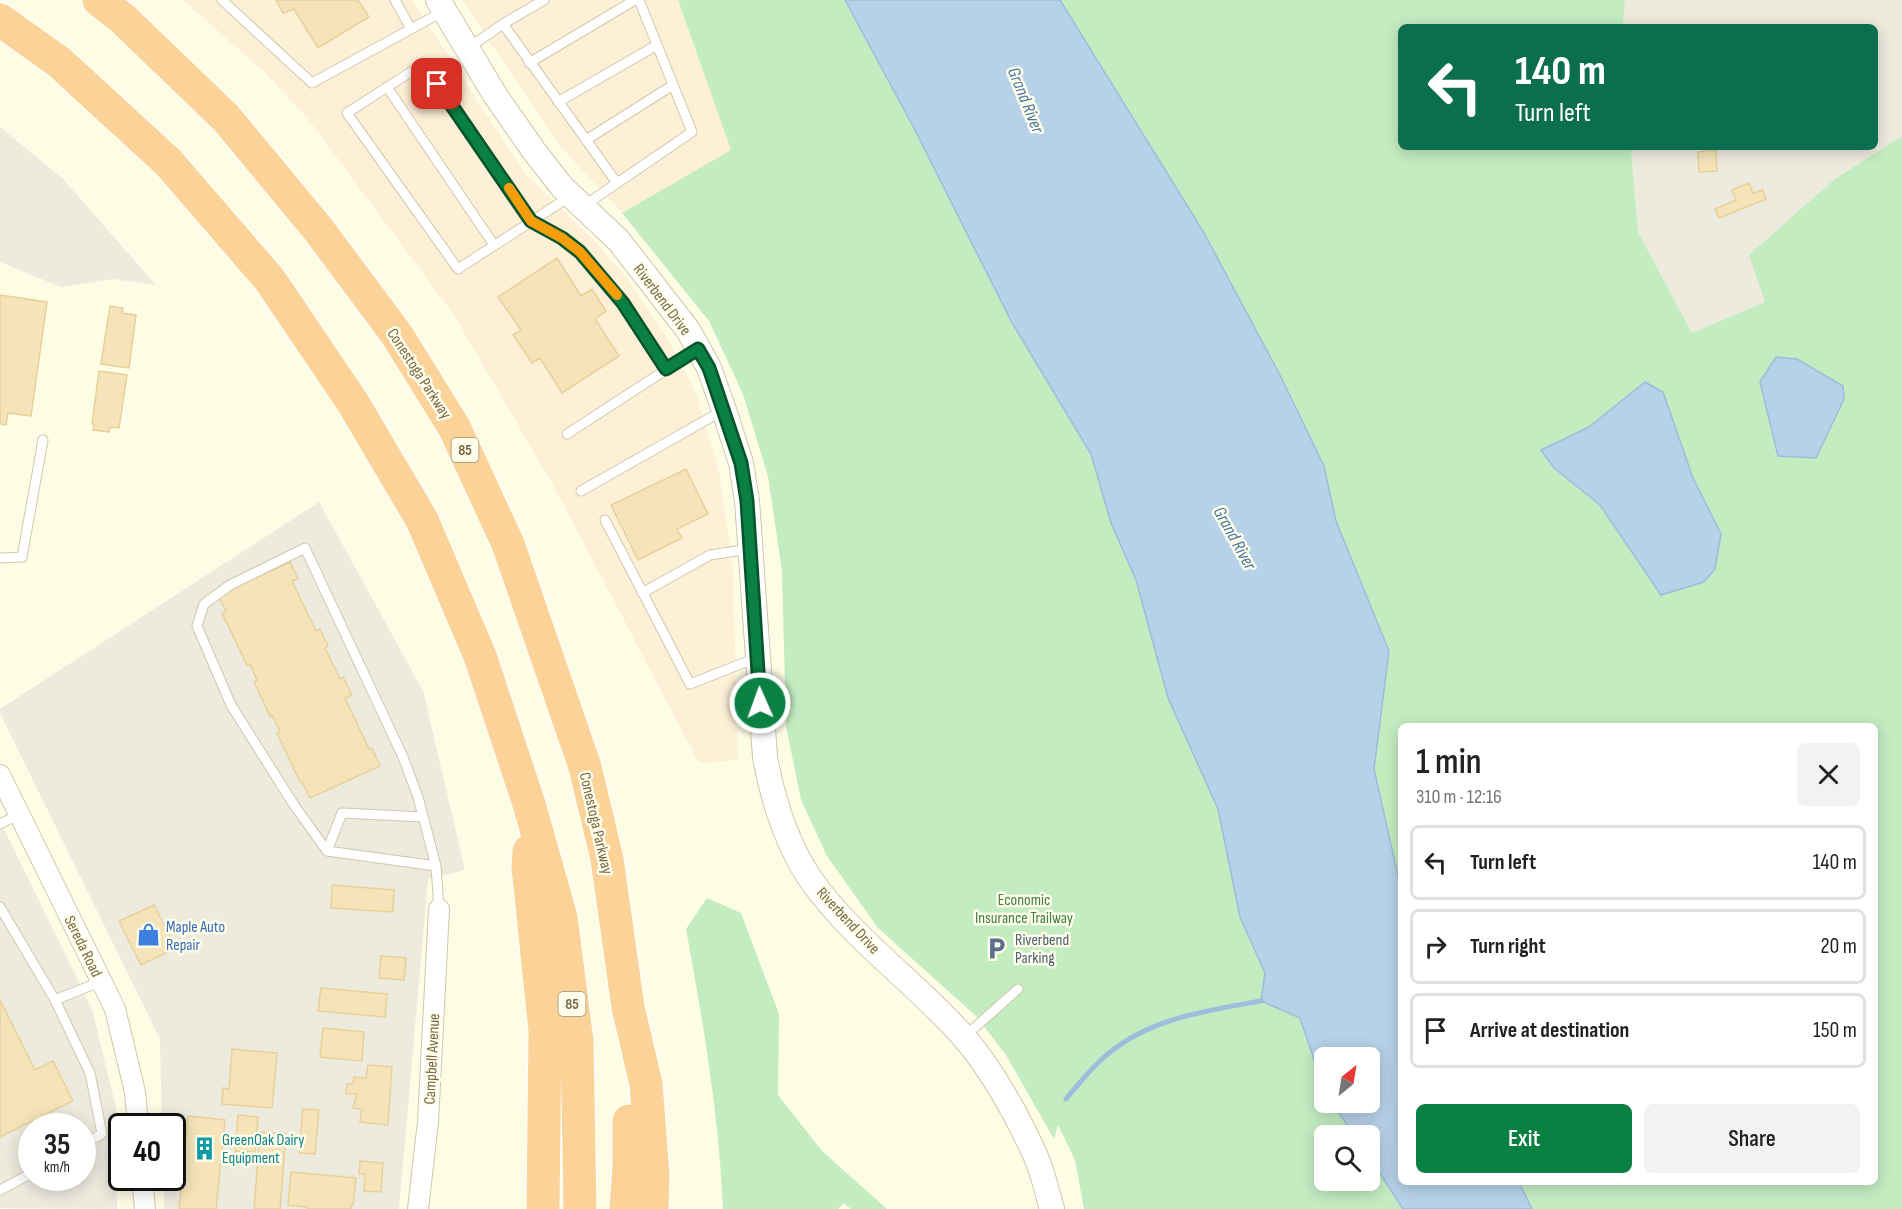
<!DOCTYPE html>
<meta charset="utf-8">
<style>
:root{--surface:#fff;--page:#f2f2f2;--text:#222;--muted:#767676;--line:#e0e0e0;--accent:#0b8043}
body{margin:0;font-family:"Sofia Sans Condensed",sans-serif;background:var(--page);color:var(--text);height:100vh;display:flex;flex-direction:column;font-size:22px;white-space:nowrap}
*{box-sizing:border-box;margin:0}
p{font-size:20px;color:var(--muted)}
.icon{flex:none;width:33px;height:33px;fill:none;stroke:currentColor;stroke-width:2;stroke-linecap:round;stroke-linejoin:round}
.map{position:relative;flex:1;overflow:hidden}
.panel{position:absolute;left:1398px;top:723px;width:480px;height:462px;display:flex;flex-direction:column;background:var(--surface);border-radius:9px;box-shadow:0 3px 15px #0003}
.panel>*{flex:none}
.hud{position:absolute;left:1398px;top:24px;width:480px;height:126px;border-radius:9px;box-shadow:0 3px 15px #0003;background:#0b6e4f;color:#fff;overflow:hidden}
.needle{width:39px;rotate:30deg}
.controls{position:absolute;left:1314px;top:1047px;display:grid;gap:12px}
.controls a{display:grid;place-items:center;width:66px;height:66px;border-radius:9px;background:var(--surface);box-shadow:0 3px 15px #0003;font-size:30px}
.speed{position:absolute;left:18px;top:1113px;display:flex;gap:12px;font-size:30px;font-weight:700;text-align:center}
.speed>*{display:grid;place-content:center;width:78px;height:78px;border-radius:50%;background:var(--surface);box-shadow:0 3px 15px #0003;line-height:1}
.speed small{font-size:15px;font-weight:400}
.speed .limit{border:3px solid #111;border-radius:9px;background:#fff;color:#111}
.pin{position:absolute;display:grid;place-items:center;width:51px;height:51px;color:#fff;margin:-26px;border-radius:12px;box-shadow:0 3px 9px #0006}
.me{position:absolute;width:66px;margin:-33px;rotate:358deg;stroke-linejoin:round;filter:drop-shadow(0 0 4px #0008)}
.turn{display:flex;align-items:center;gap:21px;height:126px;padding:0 18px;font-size:27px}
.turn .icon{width:78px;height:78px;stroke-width:2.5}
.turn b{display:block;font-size:42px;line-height:51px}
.round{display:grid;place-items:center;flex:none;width:63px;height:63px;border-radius:9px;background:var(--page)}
.head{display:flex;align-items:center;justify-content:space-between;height:102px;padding:0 18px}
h1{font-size:36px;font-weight:600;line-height:45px}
.action{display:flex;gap:12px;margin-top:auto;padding:12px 18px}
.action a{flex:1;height:69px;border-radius:9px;background:var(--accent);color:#fff;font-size:24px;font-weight:600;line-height:69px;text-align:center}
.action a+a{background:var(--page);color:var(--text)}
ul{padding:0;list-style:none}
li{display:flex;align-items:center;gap:18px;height:75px;margin:0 12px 9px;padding:0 6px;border:3px solid var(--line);border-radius:9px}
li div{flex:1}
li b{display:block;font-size:22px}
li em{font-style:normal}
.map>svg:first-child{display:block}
.commercial{fill:#fef0d7}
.industrial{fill:#edeade;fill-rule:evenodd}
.green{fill:#c4ecc1;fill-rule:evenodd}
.water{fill:#b7d1e8;stroke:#9cbddb;stroke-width:1.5}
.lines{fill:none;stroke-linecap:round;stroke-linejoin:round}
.stream{stroke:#9cbddb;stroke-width:5}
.building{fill:#f5e4ba;stroke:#e8d199;stroke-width:1.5}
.service-casing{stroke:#d0c7aa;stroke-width:11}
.minor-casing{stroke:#d0c7aa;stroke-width:22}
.tertiary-casing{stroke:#d0c7aa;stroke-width:26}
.motorway-casing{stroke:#fff;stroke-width:35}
.service{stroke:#fff;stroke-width:9}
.minor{stroke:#fff;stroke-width:20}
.tertiary{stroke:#fff;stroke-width:24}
.motorway{stroke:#fbd297;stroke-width:33}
.route-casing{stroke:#07532c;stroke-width:15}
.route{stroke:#0b8043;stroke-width:10}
.slow{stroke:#f59e0b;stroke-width:10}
.labels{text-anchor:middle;stroke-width:5;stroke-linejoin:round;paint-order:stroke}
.shield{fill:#fffeeb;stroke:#a09579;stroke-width:1.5}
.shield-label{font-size:15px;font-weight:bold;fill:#776848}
.street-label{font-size:16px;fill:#776848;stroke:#fffeeb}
.park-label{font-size:16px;fill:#3f7e41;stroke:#fffeeb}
.shop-label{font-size:16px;fill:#366cbe;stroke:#fffeeb;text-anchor:start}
.service-label{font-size:16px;fill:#4e5e75;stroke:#fffeeb;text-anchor:start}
.culture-label{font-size:16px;fill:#0d838f;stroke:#fffeeb;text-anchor:start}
.water-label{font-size:18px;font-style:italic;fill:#4875a2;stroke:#fffeeb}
</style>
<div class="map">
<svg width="1902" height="1209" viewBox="0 0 1902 1209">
<rect width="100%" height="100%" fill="#fdfce4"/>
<path class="commercial" d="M 183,0 L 412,0 L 524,172 L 594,240 L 628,280 L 667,337 L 697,396 L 719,472 L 733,569 L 738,760 L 699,763 L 557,492 L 454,315 L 306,116 L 263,71 Z
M 462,0 L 678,0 L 732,151 L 622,213 L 559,145 Z"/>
<path class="industrial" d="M 1625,0 L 1902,0 L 1902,136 L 1835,179 L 1765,302 L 1692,333 L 1638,232 L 1631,147 L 1875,147 L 1875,27 L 1623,27 Z
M 0,127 L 63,179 L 156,285 L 113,279 L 61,287 L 0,262 Z
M 319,502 L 423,691 L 465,870 L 428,879 L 399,1209 L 164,1209 L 164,1178 L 172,1178 L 172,1126 L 162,1126 L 160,1039 L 0,713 L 0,709 Z
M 0,821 L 92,1009 L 116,1108 L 117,1209 L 0,1208 ZM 32,1126 L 82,1126 L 82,1178 L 32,1178 Z"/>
<path class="green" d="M 678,0 L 845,0 L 916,132 L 1011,321 L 1091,454 L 1111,523 L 1136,580 L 1168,698 L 1219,809 L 1240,917 L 1265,973 L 1261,1000 L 1300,1018 L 1324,1089 L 1324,1102 L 1332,1103 L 1354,1135 L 1324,1136 L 1324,1180 L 1370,1180 L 1370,1158 L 1403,1209 L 1084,1209 L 1075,1160 L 1058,1125 L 1054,1139 L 1006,1055 L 976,1016 L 878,928 L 827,856 L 801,800 L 786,726 L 782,571 L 768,476 L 743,394 L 709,321 L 622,213 L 731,150 Z
M 1060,0 L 1625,0 L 1623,27 L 1401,27 L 1401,147 L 1631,147 L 1638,232 L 1692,333 L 1765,302 L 1749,255 L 1835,179 L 1902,136 L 1902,1209 L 1532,1209 L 1519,1182 L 1875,1182 L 1875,726 L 1401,726 L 1401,889 L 1374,769 L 1389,651 L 1336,521 L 1324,466 L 1280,375 L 1203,231 ZM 1644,382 L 1721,534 L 1661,595 L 1600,505 L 1554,469 L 1541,450 L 1589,427 Z
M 707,898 L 741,913 L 779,1014 L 778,1095 L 822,1151 L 887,1209 L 851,1209 L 844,1203 L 838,1209 L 723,1209 C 719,1114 703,1022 686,929 Z"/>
<path class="water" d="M 845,0 L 1060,0 L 1203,231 L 1280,375 L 1324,466 L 1336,521 L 1389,651 L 1374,769 L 1401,889 L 1401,1182 L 1519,1182 L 1532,1209 L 1403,1209 L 1370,1158 L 1370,1136 L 1354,1135 L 1332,1103 L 1370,1102 L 1370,1058 L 1324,1058 L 1324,1089 L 1300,1018 L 1261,1001 L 1265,973 L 1240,917 L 1218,809 L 1168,698 L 1136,580 L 1111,523 L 1091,454 L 1011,321 L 916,132 Z
M 1776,357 L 1797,359 L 1843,386 L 1844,399 L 1816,458 L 1778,456 L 1760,382 Z
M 1645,382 L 1663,392 L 1693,478 L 1721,534 L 1715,569 L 1704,582 L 1661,595 L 1600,505 L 1554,468 L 1541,450 L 1589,427 Z"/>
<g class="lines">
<path class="stream" d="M 1066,1099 C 1077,1086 1088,1072 1100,1061 C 1144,1019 1204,1011 1261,1001"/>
</g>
<path class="building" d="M 276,0 L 358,0 L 369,17 L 318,48 L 294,9 L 283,13 Z
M 1716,150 L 1717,171 L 1699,172 L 1698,152 Z
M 1749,183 L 1753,193 L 1763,190 L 1766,199 L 1719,218 L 1715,209 L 1736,200 L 1732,190 Z
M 557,258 L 581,296 L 592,289 L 606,311 L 595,319 L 619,356 L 562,393 L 540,358 L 532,363 L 513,335 L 521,330 L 498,297 Z
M 0,295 L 47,302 L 31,416 L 8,413 L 6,425 L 0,424 Z
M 110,306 L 123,308 L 122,313 L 136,315 L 129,368 L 101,364 Z
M 99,371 L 127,375 L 119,428 L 110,427 L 109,432 L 93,430 L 94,424 L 92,424 Z
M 686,469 L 708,514 L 677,529 L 682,538 L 638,560 L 611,505 Z
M 290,562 L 298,579 L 292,581 L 316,631 L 320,629 L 328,646 L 325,648 L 340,679 L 343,677 L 352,695 L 345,698 L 369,749 L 372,748 L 380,766 L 310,798 L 302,782 L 300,782 L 277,733 L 280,732 L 272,715 L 270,716 L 254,682 L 257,680 L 250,664 L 247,665 L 222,613 L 226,611 L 218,595 Z
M 332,885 L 394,890 L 393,912 L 331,908 Z
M 154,905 L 176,948 L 141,965 L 119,921 Z
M 381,956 L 406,958 L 404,980 L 379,978 Z
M 321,988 L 387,994 L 385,1017 L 318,1011 Z
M 0,1000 L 35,1070 L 53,1061 L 73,1101 L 0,1137 Z
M 323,1028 L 364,1032 L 362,1061 L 320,1057 Z
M 232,1049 L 277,1053 L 272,1108 L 222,1104 L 223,1088 L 229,1089 Z
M 368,1065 L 392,1067 L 388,1125 L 360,1122 L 362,1109 L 353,1108 L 357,1094 L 346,1094 L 347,1084 L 353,1084 L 354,1077 L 366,1078 Z
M 303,1109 L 319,1110 L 315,1154 L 299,1153 Z
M 238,1115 L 258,1117 L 255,1152 L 235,1151 Z
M 188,1116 L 225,1120 L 216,1209 L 179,1209 Z
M 260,1132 L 286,1134 L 280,1209 L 254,1209 Z
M 360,1161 L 383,1163 L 381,1192 L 364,1191 L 365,1174 L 359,1174 Z
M 291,1172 L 356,1178 L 353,1205 L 351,1205 L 351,1209 L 307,1209 L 307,1207 L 288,1205 Z"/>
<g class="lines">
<defs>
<path id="service" d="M 222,0 L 312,83 L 444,11
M 395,0 L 411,29
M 503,24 L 617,183
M 467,49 L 503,24 L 544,0
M 529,63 L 635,0
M 387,87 L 494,245
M 558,102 L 657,45
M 586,140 L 673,85
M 569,197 L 458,269 L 347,113 L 423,64 L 532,221 L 562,239 L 580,252 L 612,289 L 634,318 L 666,369
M 585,205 L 692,132 L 639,0
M 567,434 L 698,349
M 581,491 L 722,411
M 605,520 L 690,684 L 756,658
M 0,558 L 22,557 L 43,440
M 642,593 L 710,555 L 750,549
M 0,824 L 19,814
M 327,851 L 342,813 L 423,817
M 436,866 L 327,851 L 294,805 L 231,705 L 197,626 L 204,604 L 230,585 L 305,548 L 403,757 L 418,797 L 436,866 L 439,909
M 0,907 L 55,1000 L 90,1073 L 102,1134 L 82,1145
M 55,1000 L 102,981
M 964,1037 L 1018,989
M 0,1190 L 32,1173"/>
<path id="minor" d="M 0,775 L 115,1009 L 135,1092 L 138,1126
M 142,1178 L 145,1209
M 418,1209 L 428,1122 L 439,909"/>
<path id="tertiary" d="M 438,0 L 495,95 L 534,151 L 562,187 L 619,241 L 688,330 L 709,368 L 724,410 L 741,463 L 747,501 L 765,757 C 773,801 786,843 811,880 C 853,939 915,982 963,1036 C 991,1068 1019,1118 1036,1157 C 1043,1173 1047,1192 1052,1209"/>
<path id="motorway" d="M 99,0 L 123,19 L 226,118 L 318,229 L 397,335 L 454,427 L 508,544 L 585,767 L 607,859 L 628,1007 L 646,1084 L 653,1175 L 652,1209
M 0,20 L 59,62 L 168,162 L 270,280 L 353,403 L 422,520 L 480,656 L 529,804 L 561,917 L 577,1041 L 580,1209
M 529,851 L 528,867 L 545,1031 L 543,1209
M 626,1209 L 629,1166 L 629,1121"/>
</defs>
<use href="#service" class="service-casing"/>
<use href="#minor" class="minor-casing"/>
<use href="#tertiary" class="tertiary-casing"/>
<use href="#motorway" class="motorway-casing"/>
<use href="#service" class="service"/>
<use href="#minor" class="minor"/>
<use href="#tertiary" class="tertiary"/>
<use href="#motorway" class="motorway"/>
</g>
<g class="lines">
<defs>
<path id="route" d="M 437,84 L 531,221 L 562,238 L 580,252 L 623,303 L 666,369 L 698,349 L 709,368 L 741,463 L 747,501 L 760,703"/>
</defs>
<use href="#route" class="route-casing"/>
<use href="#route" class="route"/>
<path class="slow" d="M 509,188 L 531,221 L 562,238 L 580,252 L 617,295"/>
</g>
<defs>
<symbol id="shop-bare" viewBox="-9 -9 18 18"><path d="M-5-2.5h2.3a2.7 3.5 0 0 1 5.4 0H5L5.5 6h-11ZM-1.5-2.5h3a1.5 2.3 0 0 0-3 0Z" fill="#3f7fe0" stroke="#fffeeb" stroke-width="2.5" paint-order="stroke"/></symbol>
<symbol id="parking-bare" viewBox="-9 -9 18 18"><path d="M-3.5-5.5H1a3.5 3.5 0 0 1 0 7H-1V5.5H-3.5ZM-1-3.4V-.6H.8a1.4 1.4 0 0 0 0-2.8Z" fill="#5c6f8a" stroke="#fffeeb" stroke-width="2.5" paint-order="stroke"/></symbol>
<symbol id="building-bare" viewBox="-9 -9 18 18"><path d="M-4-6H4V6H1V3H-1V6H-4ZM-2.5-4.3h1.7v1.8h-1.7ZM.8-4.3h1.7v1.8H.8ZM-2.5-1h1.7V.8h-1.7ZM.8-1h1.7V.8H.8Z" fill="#0f9aa8" stroke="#fffeeb" stroke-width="2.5" paint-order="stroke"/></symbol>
</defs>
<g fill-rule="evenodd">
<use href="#shop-bare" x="132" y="918" width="33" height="33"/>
<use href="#parking-bare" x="980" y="932" width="33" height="33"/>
<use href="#building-bare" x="188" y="1132" width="33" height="33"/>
</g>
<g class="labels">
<g class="shield">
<rect x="451.5" y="438" width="27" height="24" rx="4.5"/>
<rect x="558.5" y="992" width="27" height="24" rx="4.5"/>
</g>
<g class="shield-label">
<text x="465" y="455">85</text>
<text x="572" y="1009">85</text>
</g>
<g class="street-label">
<text transform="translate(663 299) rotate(53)" y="6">Riverbend Drive</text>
<text transform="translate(420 373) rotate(57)" y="6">Conestoga Parkway</text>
<text transform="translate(597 823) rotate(77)" y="6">Conestoga Parkway</text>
<text transform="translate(849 920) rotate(47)" y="6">Riverbend Drive</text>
<text transform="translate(84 946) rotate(64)" y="6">Sereda Road</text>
<text transform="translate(431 1059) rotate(-87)" y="6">Campbell Avenue</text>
</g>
<g class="park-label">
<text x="1024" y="905">Economic<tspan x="1024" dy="18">Insurance Trailway</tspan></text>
</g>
<g class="shop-label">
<text x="166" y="932">Maple Auto<tspan x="166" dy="18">Repair</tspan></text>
</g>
<g class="service-label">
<text x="1015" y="945">Riverbend<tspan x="1015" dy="18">Parking</tspan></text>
</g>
<g class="culture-label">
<text x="222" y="1145">GreenOak Dairy<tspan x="222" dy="18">Equipment</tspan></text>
</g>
<g class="water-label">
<text transform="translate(1026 100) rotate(68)" y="6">Grand River</text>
<text transform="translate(1235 538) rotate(61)" y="6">Grand River</text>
</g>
</g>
</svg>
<div class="controls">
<a><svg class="needle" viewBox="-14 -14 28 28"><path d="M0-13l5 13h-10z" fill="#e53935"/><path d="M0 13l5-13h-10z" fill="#767676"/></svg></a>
<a><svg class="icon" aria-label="search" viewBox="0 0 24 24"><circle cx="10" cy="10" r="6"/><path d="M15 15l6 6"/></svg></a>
</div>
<div class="speed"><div>35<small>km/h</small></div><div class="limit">40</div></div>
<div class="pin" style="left:437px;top:84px;background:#d93025"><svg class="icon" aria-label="arrive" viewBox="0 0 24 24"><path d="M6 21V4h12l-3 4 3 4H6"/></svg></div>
<svg class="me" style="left:760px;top:703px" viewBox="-20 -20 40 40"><circle r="17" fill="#0b8043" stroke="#fff" stroke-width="3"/><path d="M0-11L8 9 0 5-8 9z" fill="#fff"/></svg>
<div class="hud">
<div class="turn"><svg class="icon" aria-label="left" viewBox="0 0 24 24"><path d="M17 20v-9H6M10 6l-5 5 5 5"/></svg><div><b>140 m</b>Turn left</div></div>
</div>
<section class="panel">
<div class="head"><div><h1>1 min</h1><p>310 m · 12:16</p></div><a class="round"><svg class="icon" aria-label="close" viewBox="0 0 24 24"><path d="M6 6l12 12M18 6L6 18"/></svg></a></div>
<ul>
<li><svg class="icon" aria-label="left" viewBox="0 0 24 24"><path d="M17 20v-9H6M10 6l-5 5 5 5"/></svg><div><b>Turn left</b></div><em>140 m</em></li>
<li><svg class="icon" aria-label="right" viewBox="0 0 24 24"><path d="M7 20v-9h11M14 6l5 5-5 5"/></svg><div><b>Turn right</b></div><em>20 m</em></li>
<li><svg class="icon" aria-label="arrive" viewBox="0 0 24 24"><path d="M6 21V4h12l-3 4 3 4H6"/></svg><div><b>Arrive at destination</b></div><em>150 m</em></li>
</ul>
<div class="action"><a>Exit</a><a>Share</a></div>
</section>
</div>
